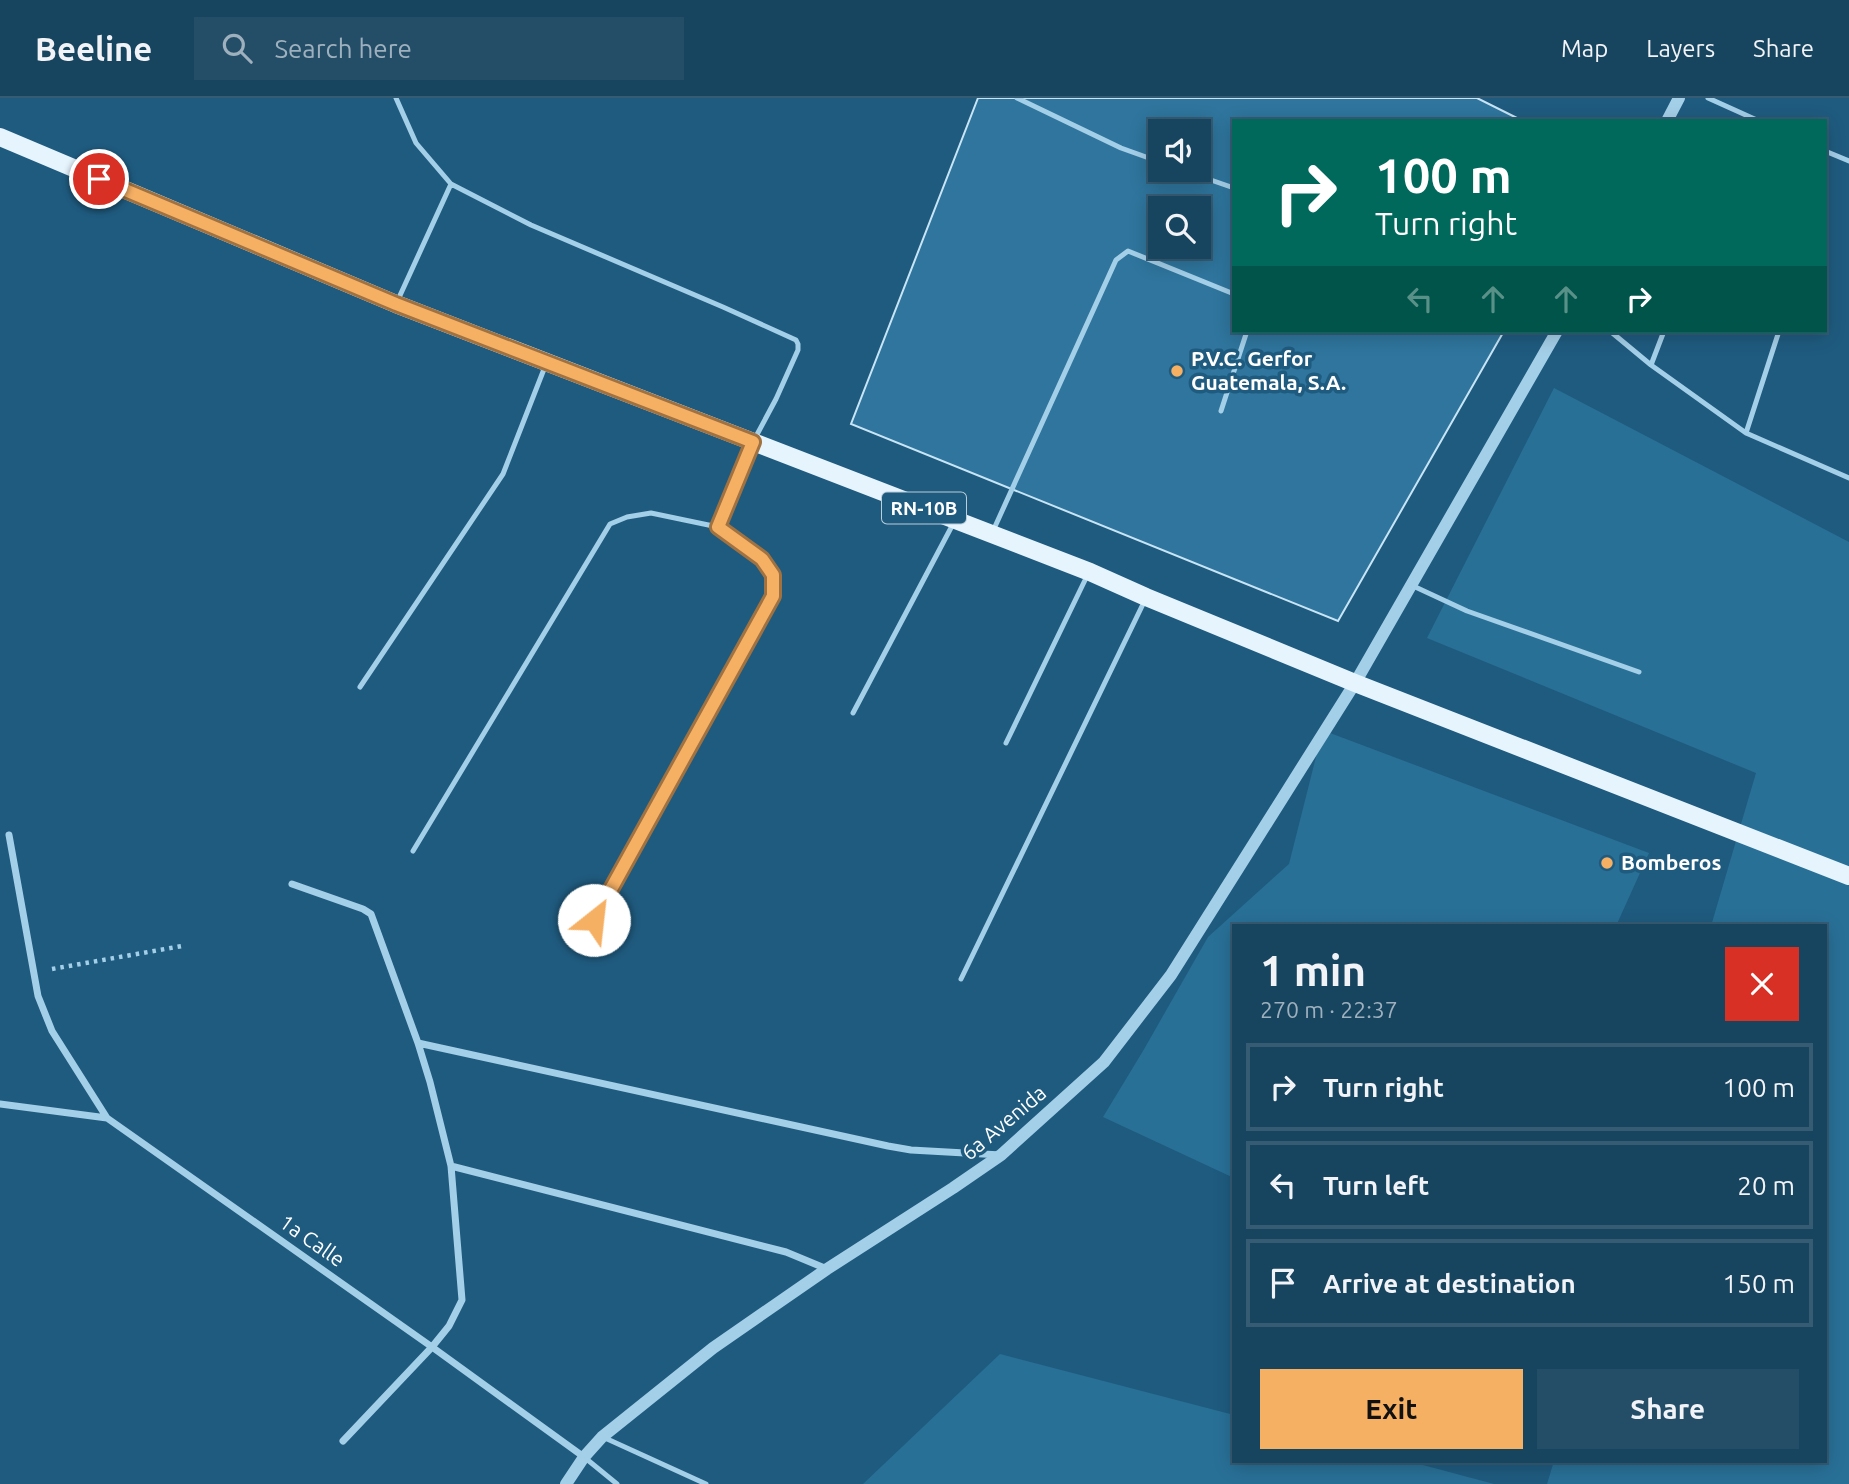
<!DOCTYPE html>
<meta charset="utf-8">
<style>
:root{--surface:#17445f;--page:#244e68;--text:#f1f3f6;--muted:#9eb0bd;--line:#365c74;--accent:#f6b064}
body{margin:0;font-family:Ubuntu,sans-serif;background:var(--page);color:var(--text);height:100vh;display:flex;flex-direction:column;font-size:26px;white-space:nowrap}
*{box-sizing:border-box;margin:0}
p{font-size:23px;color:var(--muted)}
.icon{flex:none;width:38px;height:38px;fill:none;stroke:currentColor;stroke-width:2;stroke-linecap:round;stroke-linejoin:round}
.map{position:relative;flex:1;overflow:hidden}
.drawer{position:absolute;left:1232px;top:826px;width:595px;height:539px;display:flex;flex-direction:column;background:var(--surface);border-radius:0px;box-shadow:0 4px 18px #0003,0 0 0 2px var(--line)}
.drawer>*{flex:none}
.top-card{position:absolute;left:1232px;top:21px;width:595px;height:214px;border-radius:0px;box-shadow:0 4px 18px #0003,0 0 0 2px var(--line);background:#00695c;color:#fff;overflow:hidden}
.controls{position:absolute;left:1148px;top:21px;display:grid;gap:14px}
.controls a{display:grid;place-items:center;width:63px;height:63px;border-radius:0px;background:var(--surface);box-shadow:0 4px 18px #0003,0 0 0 2px var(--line);font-size:35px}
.pin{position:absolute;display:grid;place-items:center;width:60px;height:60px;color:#fff;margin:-30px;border:4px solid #fff;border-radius:50%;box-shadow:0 2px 7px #0007}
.me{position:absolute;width:77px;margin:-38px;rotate:29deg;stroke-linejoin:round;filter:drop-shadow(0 0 5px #0008)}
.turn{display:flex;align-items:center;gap:24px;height:147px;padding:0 28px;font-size:32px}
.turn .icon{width:91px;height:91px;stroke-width:2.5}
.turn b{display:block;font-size:49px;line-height:60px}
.lanes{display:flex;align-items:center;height:66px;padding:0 28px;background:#0003;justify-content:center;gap:35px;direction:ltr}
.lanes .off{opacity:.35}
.round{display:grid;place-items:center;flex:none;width:74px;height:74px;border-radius:0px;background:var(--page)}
.headline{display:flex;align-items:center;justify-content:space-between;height:119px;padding:0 28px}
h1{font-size:42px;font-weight:700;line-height:52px}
.cta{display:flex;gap:14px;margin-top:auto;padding:14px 28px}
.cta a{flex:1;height:80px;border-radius:0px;background:var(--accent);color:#111;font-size:28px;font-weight:700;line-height:80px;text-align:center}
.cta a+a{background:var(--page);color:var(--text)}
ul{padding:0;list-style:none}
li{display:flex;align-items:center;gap:21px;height:88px;margin:0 14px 10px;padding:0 14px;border:4px solid var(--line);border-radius:0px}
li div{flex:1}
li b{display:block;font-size:26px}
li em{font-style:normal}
header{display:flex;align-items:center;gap:42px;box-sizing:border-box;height:98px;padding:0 35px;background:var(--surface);border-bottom:2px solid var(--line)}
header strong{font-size:33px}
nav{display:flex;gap:38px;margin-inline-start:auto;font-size:24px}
.search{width:490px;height:63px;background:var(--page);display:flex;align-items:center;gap:18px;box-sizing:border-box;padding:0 24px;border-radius:0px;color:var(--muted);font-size:26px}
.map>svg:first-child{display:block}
.green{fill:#297097}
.building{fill:#2f759d;stroke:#c7e5f6;stroke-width:2;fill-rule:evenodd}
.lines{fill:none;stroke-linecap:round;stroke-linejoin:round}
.path{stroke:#a4cfe8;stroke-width:4.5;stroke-dasharray:3.5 5;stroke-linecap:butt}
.service{stroke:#a4cfe8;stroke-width:5}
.minor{stroke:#a4cfe8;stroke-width:7}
.tertiary{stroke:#a4cfe8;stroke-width:12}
.primary{stroke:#e6f4fe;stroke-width:18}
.route-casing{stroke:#a07241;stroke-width:18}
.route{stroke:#f6b064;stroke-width:12}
.poi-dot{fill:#f6b064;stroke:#1f5b7f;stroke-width:2.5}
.labels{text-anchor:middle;stroke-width:7;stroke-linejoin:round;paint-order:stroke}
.shield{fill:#1f5b7f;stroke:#bcced9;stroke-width:2}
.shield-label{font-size:19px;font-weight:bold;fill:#fff}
.poi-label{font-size:21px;font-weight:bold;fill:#fff;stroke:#1f5b7f;text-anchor:start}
.street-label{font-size:21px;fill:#fff;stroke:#1f5b7f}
</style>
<header>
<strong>Beeline</strong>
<div class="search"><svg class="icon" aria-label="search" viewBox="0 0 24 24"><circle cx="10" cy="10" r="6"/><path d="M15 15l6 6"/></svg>Search here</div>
<nav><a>Map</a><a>Layers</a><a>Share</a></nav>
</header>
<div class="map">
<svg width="1849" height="1386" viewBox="0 0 1849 1386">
<rect width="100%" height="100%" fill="#1f5b7f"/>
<path class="green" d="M 1554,290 L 1849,444 L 1849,1386 L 1547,1386 L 1554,1363 L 1825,1363 L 1825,828 L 1711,828 L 1756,675 L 1427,540 Z
M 1330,635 L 1649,755 L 1616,828 L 1234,828 L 1234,1080 L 1103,1019 L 1143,953 L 1208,839 L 1289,766 L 1317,655 Z
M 1000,1256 L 1234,1317 L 1234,1363 L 1408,1363 L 1494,1386 L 863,1386 Z"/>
<path class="building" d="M 978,0 L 1477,0 L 1523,23 L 1234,23 L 1234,233 L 1504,233 L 1338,523 L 851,326 ZM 1160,33 L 1199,33 L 1199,72 L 1160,72 ZM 1160,110 L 1199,110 L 1199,149 L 1160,149 Z"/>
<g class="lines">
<path class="path" d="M 52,871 L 182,848"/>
<path class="service" d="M 396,0 L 416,45 L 451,86 L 531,127 L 723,209 L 796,242 L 798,246 L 798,252 L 776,301 L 753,344 L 718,429 L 651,415 L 627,419 L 610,426 L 413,753
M 1017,0 L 1121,50 L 1160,64
M 1708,0 L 1759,23
M 1825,53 L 1849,63
M 1182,72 L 1234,90
M 397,204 L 451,86
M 1610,233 L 1651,267 L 1746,335 L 1849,380
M 1651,267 L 1664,233
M 1221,313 L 1247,233
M 1746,335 L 1779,233
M 993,433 L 1116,162 L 1128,153 L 1234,196
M 1411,487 L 1467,513 L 1639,574
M 360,589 L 503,376 L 546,266
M 853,615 L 953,426
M 1006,645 L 1088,476
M 594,822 L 773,498 L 773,477 L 763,462 L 718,429
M 961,881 L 1145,502
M 605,1340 L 706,1386
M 584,1359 L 617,1386"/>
<path class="minor" d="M 9,737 L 38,898 L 52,933 L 107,1020
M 292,786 L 363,811 L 371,816 L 418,945 L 430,984 L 451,1068 L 462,1202 L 449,1228 L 432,1249 L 343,1343
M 418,945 L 888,1048 L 911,1052 L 1001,1057
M 0,1006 L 107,1020 L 432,1249 L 584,1359
M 451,1068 L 786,1154 L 827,1171"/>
<path class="tertiary" d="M 1667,23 L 1679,0
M 566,1386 L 584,1359 L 602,1339 L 713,1250 L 827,1171 L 953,1090 L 1001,1057 L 1104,964 L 1171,877 L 1355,585 L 1557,233"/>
<path class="primary" d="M 0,39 L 396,206 L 1090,474 L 1146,499 L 1355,585 L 1849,778"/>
</g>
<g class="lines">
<defs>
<path id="route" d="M 99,81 L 396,206 L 753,344 L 718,429 L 762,461 L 773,477 L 773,498 L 594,822"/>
</defs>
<use href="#route" class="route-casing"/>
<use href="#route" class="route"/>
</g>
<g class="poi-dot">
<circle cx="1177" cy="273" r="7"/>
<circle cx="1607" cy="765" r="7"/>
</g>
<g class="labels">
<rect class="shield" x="882" y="394.5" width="84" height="31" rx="5"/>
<g class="shield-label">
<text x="924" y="417">RN-10B</text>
</g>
<g class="poi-label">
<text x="1191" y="268">P.V.C. Gerfor<tspan x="1191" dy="24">Guatemala, S.A.</tspan></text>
<text x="1621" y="772">Bomberos</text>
</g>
<g class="street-label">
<text transform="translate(1004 1025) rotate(-40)" y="7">6a Avenida</text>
<text transform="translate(312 1143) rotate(35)" y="7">1a Calle</text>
</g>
</g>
</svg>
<div class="controls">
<a><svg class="icon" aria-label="sound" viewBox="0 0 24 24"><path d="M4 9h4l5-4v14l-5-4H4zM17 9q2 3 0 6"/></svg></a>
<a><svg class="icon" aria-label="search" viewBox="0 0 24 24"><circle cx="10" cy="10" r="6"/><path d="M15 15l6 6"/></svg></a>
</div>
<div class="pin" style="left:99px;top:81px;background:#d93025"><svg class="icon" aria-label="arrive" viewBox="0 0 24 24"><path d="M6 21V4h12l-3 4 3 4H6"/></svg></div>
<svg class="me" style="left:594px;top:822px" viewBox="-20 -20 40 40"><circle r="19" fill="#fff"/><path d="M0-13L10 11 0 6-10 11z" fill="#f6b064"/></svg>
<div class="top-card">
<div class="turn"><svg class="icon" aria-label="right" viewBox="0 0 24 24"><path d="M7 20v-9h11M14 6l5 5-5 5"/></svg><div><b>100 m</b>Turn right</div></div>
<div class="lanes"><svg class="icon off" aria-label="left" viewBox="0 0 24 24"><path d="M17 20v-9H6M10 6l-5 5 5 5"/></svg><svg class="icon off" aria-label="ahead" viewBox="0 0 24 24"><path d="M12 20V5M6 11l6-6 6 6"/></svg><svg class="icon off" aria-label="ahead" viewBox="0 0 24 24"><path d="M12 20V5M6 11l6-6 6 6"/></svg><svg class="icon" aria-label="right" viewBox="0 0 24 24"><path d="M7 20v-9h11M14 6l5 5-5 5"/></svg></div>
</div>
<section class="drawer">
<div class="headline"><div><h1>1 min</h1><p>270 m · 22:37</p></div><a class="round" style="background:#d93025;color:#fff"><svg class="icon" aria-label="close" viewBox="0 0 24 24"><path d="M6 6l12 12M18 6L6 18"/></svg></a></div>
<ul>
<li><svg class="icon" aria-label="right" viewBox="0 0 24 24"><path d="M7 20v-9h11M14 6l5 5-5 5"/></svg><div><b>Turn right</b></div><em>100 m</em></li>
<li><svg class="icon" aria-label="left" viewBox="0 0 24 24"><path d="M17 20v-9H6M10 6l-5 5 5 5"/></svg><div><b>Turn left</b></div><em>20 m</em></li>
<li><svg class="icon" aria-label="arrive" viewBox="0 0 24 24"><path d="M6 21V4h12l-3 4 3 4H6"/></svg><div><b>Arrive at destination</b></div><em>150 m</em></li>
</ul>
<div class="cta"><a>Exit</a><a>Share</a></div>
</section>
</div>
